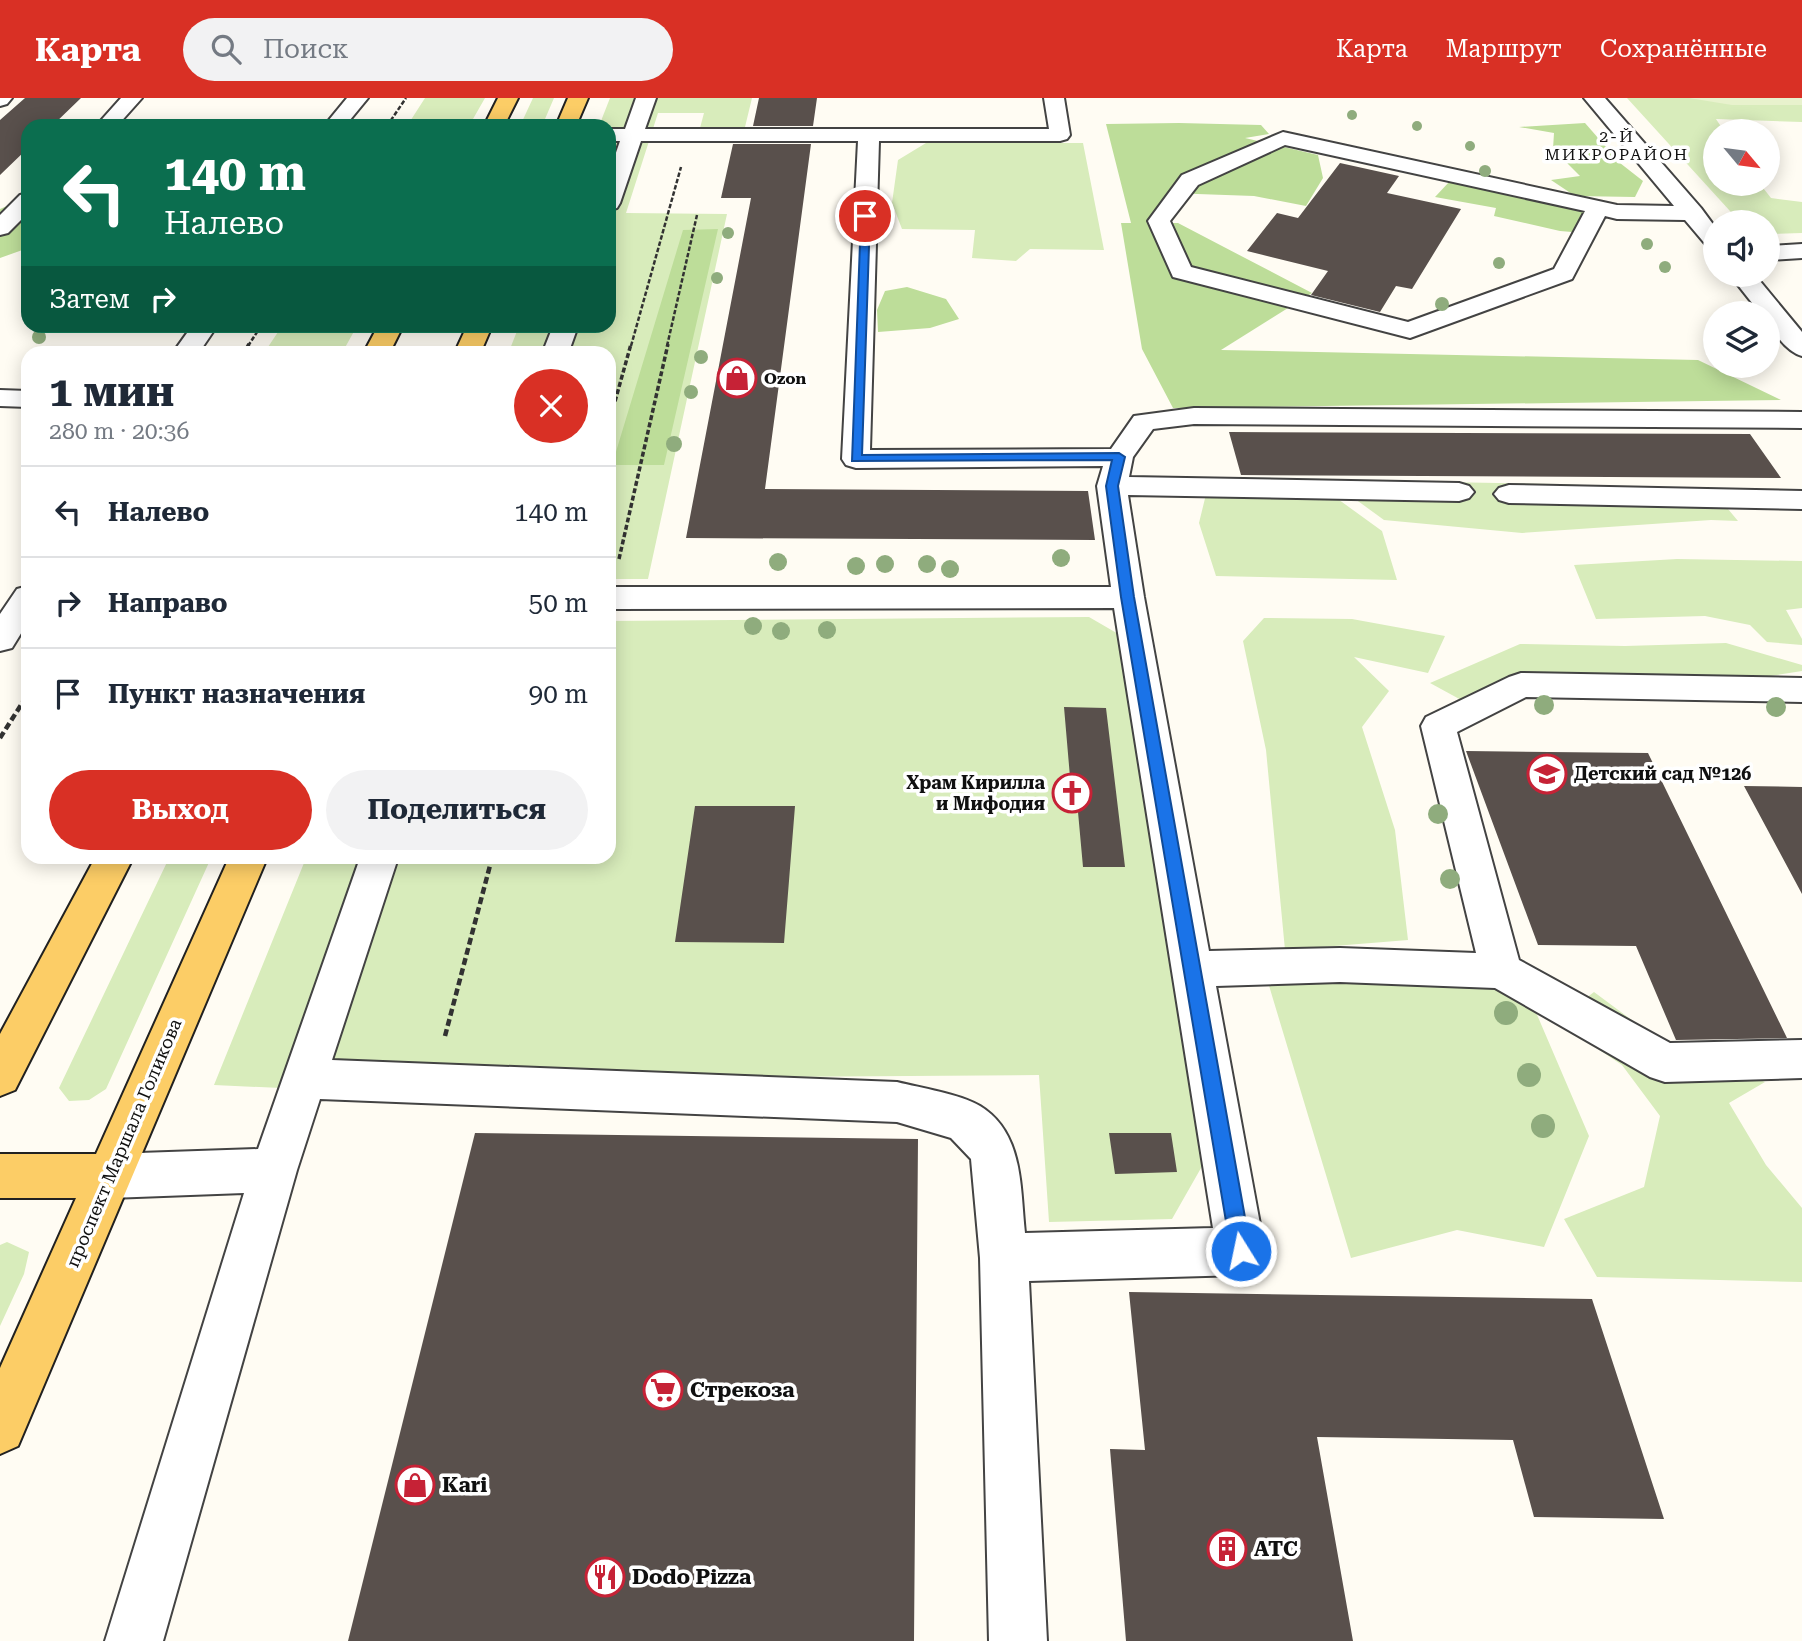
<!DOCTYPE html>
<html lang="ru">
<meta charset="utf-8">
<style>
:root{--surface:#fff;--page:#f2f2f3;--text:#1f2937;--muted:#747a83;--line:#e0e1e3;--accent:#d93025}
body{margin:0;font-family:"Roboto Serif",serif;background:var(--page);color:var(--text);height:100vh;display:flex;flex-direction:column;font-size:26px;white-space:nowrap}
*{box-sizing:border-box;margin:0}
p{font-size:23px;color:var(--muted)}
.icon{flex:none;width:38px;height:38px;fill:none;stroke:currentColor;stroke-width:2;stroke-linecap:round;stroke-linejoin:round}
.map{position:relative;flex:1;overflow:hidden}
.details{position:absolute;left:21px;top:248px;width:595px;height:518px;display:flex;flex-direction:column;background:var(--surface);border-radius:21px;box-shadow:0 4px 18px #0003}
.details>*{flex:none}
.banner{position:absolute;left:21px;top:21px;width:595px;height:214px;border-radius:21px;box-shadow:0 4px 18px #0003;background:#0b6e4f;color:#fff;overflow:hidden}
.needle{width:46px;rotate:119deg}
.fabs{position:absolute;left:1703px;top:21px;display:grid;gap:14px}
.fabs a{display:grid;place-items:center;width:77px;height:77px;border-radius:50%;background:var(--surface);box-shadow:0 4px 18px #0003;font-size:35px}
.pin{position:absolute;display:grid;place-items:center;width:60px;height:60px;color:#fff;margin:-30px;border:4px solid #fff;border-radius:50%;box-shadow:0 2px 7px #0007}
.me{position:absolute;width:77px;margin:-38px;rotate:350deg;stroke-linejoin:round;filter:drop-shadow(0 0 5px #0008)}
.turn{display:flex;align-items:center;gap:24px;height:147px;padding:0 28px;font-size:32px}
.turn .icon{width:91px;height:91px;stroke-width:2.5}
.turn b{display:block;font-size:49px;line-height:60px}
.then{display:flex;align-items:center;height:66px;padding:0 28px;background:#0003;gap:14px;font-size:26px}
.round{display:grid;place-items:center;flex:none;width:74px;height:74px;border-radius:37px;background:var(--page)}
.overview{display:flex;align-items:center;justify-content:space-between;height:119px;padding:0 28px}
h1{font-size:42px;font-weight:700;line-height:52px}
.action{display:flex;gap:14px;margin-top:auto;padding:14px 28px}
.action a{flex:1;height:80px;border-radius:42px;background:var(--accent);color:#fff;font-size:28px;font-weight:700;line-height:80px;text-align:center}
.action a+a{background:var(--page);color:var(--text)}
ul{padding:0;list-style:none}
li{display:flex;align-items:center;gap:21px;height:91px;padding:0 28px;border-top:2px solid var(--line)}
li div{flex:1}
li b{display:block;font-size:26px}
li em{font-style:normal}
header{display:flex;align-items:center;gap:42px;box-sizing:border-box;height:98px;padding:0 35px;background:var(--accent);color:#fff}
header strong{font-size:33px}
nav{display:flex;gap:38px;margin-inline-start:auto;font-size:24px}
.search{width:490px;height:63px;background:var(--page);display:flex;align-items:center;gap:18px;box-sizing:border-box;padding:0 24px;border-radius:38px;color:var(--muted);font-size:26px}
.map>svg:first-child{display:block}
.green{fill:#d8ecbb}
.forest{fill:#bddd99}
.pitch{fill:#e8f2cd}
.building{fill:#59504c}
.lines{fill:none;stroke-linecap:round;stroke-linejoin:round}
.minor-casing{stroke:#434343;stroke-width:4}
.major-casing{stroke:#212121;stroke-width:4}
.path-far2{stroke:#323232;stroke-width:2.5;stroke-dasharray:4.5 2;stroke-linecap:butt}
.path-far1{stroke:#323232;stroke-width:3.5;stroke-dasharray:5 2.5;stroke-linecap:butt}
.path{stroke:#323232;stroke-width:4.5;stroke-dasharray:7 3.5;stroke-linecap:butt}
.minor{fill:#fff;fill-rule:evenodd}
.major{fill:#fccd66;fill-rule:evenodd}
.tree{fill:#8fac7d}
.route{fill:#1a73e8;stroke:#114b97;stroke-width:2}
.labels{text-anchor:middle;stroke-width:7;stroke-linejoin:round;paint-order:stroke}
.far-neighbourhood-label{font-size:16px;letter-spacing:2px;fill:#101010;stroke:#fff}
.far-poi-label{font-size:16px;font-weight:bold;fill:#101010;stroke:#fff;text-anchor:start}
.poi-label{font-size:18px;font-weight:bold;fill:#101010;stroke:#fff;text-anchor:start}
.street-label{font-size:18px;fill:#101010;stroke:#fff}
.near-poi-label{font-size:21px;font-weight:bold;fill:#101010;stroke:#fff;text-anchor:start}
</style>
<header>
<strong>Карта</strong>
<div class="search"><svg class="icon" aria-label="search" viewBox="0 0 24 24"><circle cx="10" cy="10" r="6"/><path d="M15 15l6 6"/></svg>Поиск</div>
<nav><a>Карта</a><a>Маршрут</a><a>Сохранённые</a></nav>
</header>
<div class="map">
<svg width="1802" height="1543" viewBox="0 0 1802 1543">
<rect width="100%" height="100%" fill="#fffcf3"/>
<path class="green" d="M 425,0 L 485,0 L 469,28 L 407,28 Z
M 533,0 L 554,0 L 542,28 L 520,28 Z
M 610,0 L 752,0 L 745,29 L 700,30 L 704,15 L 658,15 L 626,115 L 727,116 L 648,481 L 609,481 L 609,256 L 508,256 L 519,228 L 609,228 L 609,28 L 599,28 Z
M 1627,0 L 1691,0 L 1802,7 L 1802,24 L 1716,21 L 1724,33 L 1715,33 L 1715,86 L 1760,86 L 1771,100 L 1802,104 L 1802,135 L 1768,136 L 1768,124 L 1740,124 Z
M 926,45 L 1083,45 L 1104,152 L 1030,151 L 1016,163 L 972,160 L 975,132 L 902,131 L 892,105 L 898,62 Z
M 282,228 L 357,228 L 342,255 L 264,255 Z
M 1329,382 L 1559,386 L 1713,393 L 1738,423 L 1711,422 L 1522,435 L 1384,422 Z
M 1208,388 L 1324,391 L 1382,433 L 1397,482 L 1216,478 L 1199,425 Z
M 1677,461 L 1802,463 L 1802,510 L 1786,512 L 1802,541 L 1802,547 L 1767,544 L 1750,527 L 1705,518 L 1596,521 L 1574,467 Z
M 1089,519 L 1120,537 L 1205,1063 L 1172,1121 L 1049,1124 L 1039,977 L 479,981 L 389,995 L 214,987 L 306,760 L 609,760 L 609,523 Z
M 1264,520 L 1352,521 L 1445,538 L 1428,575 L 1354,559 L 1389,593 L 1362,629 L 1395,732 L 1408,842 L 1285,852 L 1266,652 L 1243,543 Z
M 1726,545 L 1802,567 L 1802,573 L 1694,590 L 1550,579 L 1485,615 L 1430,585 L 1520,546 L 1625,548 Z
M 169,760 L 211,760 L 106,991 L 89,1002 L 69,1003 L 59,990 Z
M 1514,863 L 1589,1038 L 1544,1149 L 1457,1132 L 1351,1160 L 1267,881 Z
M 1594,894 L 1664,946 L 1765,984 L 1729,1005 L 1766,1067 L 1802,1110 L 1802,1184 L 1597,1179 L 1564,1121 L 1644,1089 L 1660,1018 L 1622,967 L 1556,923 Z
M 7,1144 L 29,1154 L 24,1176 L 0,1228 L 0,1147 Z"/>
<path class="forest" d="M 1179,25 L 1261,27 L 1269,36 L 1245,40 L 1318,57 L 1323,80 L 1306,108 L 1254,98 L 1169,95 L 1177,107 L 1166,125 L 1178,125 L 1312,195 L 1221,252 L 1698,262 L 1781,302 L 1173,310 L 1142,251 L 1121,125 L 1131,125 L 1106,26 Z
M 1585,25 L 1620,65 L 1643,83 L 1635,99 L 1575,98 L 1551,82 L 1580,78 L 1553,51 L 1554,35 L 1519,29 Z
M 1450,83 L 1611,116 L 1584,135 L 1560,133 L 1494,118 L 1496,110 L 1435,99 Z
M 28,91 L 28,150 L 0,160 L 0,111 L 7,108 Z
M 718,131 L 664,367 L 612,367 L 683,132 Z
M 907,189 L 946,201 L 959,221 L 930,230 L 878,234 L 877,212 L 885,193 Z"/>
<path class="pitch" d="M 1689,0 L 1802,0 L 1802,7 L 1732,7 Z"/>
<path class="building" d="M 25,0 L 81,0 L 52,28 L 28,28 L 28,50 L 0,77 L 0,22 Z
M 759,0 L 817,0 L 813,28 L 753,28 Z
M 733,46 L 811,46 L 765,391 L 1088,393 L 1095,442 L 686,440 L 751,100 L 721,100 Z
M 1340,65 L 1399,78 L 1387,95 L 1461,111 L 1412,191 L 1396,188 L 1380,214 L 1311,197 L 1328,173 L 1247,153 L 1277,115 L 1298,120 Z
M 1229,334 L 1750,336 L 1781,380 L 1241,377 Z
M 1064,609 L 1106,610 L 1125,769 L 1083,769 L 1078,714 L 1073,714 Z
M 1466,653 L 1648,655 L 1787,940 L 1676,942 L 1636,848 L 1538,847 Z
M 1744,688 L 1802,689 L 1802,796 Z
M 695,708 L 795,708 L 784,845 L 675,844 Z
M 475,1035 L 918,1041 L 914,1543 L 348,1543 Z
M 1109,1035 L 1171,1035 L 1177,1074 L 1115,1076 Z
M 1129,1194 L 1592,1201 L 1664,1421 L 1534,1419 L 1513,1342 L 1317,1339 L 1353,1543 L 1126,1543 L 1110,1351 L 1145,1352 Z"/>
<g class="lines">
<defs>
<path id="minor" d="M 0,0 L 12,0 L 7,6 L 0,8 Z
M 121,0 L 142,0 L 117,28 L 96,28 Z
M 347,0 L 368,0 L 345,28 L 324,28 Z
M 636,0 L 656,0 L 645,31 L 1049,31 L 1044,0 L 1064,0 L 1070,37 L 1067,41 L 1060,43 L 879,43 L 870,352 L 1111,351 L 1134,318 L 1194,310 L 1802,314 L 1802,330 L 1194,326 L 1153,331 L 1133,359 L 1129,379 L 1459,385 L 1469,388 L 1474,394 L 1469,400 L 1459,403 L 1128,397 L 1144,499 L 1209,853 L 1340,850 L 1476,855 L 1421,628 L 1426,619 L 1509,579 L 1521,575 L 1802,580 L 1802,604 L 1526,599 L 1457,634 L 1519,862 L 1670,945 L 1802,942 L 1802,980 L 1665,984 L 1650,979 L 1495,890 L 1340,884 L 1216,888 L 1265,1153 L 1258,1170 L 1241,1177 L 1029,1183 L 1047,1543 L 989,1543 L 980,1160 L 971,1061 L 951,1040 L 897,1024 L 320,1001 L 297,1072 L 163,1543 L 105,1543 L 244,1095 L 110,1100 L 94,1094 L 87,1078 L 94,1062 L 110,1056 L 258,1051 L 360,760 L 398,760 L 332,962 L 897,984 C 921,990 960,996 980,1008 C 1024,1035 1020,1090 1025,1135 L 1213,1130 L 1114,510 L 609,511 L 609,489 L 1111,489 L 1097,388 L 1103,368 L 856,370 L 846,367 L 842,361 L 858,43 L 641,43 L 620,105 L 617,110 L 609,112 L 609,75 L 620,43 L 609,43 L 609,31 L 625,31 Z
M 1584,0 L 1605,0 L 1701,110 L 1715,129 L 1715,150 L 1707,148 L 1685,122 L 1617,121 L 1605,118 L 1572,181 L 1410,240 L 1173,179 L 1148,123 L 1182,77 L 1283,34 L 1617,107 L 1674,108 ZM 1285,47 L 1585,113 L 1554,171 L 1408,224 L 1191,169 L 1170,123 L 1198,87 Z
M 28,95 L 28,115 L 8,135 L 0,137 L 0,117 L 20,97 Z
M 1802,146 L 1802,160 L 1768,162 L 1768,148 Z
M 1730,177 L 1755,177 L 1802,234 L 1802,258 C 1787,254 1768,231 1768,215 L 1760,215 Z
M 192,228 L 217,228 L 198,256 L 172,256 Z
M 553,228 L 578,228 L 568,256 L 542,256 Z
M 0,292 L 28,293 L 28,309 L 0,308 Z
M 1509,387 L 1802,393 L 1802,411 L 1509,405 L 1499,402 L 1494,396 L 1499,390 Z
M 28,488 L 28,524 L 12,550 L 0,553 L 0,516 L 17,491 Z"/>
<path id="major" d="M 498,0 L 518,0 L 504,28 L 484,28 Z
M 568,0 L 588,0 L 576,28 L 556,28 Z
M 378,228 L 403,228 L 389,256 L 363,256 Z
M 467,228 L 492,228 L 480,256 L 454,256 Z
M 95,760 L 133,760 L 15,992 L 0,998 L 0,936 Z
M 229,760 L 267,760 L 18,1348 L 0,1356 L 0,1270 L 76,1100 L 0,1100 L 0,1056 L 96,1056 Z"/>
</defs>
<use href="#minor" class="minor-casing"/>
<use href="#major" class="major-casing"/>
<path class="path-far2" d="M 387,28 L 406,0
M 248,248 L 261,228
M 631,248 L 681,69
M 667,248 L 697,117"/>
<path class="path-far1" d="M 243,256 L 249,246
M 609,325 L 631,246
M 619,461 L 668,246"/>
<path class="path" d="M 0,640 L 28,596
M 445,938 L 492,760"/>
<use href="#minor" class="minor"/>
<use href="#major" class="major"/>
</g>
<g class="tree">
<circle cx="1352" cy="17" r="5"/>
<circle cx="1417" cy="28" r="5"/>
<circle cx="1470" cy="48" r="5"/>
<circle cx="1485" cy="73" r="6"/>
<circle cx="728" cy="135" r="6"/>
<circle cx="1647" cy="146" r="6"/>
<circle cx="1499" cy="165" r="6"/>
<circle cx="1665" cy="169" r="6"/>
<circle cx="717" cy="180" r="6"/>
<circle cx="1442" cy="206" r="7"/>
<circle cx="39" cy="239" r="7"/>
<circle cx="701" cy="259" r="7"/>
<circle cx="691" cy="294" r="7"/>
<circle cx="674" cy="346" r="8"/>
<circle cx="1061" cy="460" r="9"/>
<circle cx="778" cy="464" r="9"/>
<circle cx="885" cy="466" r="9"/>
<circle cx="927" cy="466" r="9"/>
<circle cx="856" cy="468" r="9"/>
<circle cx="950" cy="471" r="9"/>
<circle cx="753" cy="528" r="9"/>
<circle cx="827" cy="532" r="9"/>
<circle cx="781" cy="533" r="9"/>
<circle cx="1544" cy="607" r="10"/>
<circle cx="1776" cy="609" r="10"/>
<circle cx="1438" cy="716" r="10"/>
<circle cx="1450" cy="781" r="10"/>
<circle cx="1506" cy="915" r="12"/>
<circle cx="1529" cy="977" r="12"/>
<circle cx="1543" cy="1028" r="12"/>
</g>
<path class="route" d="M 865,115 L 870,118 L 862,357 L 1119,355 L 1125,359 L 1118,388 L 1134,499 L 1251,1153 L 1248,1160 L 1241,1163 L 1234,1160 L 1231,1153 L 1121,499 L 1106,388 L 1112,362 L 852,363 L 861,118 Z"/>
<defs>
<symbol id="shop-ring" viewBox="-11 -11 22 22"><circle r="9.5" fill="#fff" stroke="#c62236" stroke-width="1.5"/><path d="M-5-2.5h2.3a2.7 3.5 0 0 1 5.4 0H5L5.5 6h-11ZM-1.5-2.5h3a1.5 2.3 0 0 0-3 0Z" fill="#c62236"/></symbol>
<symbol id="school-ring" viewBox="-11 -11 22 22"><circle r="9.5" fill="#fff" stroke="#c62236" stroke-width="1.5"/><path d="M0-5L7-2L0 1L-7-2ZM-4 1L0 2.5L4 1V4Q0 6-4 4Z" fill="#c62236"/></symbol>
<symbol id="church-ring" viewBox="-11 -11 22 22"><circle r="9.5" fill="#fff" stroke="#c62236" stroke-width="1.5"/><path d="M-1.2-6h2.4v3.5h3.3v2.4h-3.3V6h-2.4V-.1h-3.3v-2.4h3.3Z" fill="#c62236"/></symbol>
<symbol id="supermarket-ring" viewBox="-11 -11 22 22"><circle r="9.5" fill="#fff" stroke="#c62236" stroke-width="1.5"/><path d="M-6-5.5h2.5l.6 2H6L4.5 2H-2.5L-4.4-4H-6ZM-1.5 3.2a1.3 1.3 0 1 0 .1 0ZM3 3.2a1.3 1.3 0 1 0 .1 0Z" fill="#c62236"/></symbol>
<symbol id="building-ring" viewBox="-11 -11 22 22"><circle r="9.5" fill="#fff" stroke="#c62236" stroke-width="1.5"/><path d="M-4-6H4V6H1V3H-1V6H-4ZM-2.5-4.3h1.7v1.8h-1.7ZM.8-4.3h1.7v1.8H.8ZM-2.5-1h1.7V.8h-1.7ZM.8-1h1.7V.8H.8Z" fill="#c62236"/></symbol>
<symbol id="restaurant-ring" viewBox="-11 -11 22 22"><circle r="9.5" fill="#fff" stroke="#c62236" stroke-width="1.5"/><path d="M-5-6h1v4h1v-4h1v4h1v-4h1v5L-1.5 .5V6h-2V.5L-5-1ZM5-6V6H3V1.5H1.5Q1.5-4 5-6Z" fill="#c62236"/></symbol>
</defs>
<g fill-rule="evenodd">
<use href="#shop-ring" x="715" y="258" width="44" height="44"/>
<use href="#school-ring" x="1525" y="654" width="44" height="44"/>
<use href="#church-ring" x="1050" y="673" width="44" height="44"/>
<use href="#supermarket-ring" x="641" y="1270" width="44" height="44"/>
<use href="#shop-ring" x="393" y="1365" width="44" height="44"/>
<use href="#building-ring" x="1205" y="1429" width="44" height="44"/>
<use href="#restaurant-ring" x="583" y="1457" width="44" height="44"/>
</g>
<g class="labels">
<g class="far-neighbourhood-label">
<text x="1617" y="44">2-Й<tspan x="1617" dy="18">МИКРОРАЙОН</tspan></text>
</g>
<g class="far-poi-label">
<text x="764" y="286">Ozon</text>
</g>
<g class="poi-label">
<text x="1574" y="682">Детский сад №126</text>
<text x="1045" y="691" text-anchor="end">Храм Кирилла<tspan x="1045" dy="21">и Мифодия</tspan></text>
</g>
<g class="street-label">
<text transform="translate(124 1045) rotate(-67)" y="6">проспект Маршала Голикова</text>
</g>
<g class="near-poi-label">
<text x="690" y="1299">Стрекоза</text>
<text x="442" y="1394">Kari</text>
<text x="1254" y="1458">АТС</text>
<text x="632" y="1486">Dodo Pizza</text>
</g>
</g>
</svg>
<div class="fabs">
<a><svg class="needle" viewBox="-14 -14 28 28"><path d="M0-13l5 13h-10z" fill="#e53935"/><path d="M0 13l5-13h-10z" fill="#747a83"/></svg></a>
<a><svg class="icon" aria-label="sound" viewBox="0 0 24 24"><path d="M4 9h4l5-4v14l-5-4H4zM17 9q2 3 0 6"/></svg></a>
<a><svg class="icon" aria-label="layers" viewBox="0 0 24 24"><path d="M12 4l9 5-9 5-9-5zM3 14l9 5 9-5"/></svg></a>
</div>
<div class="pin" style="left:865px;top:118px;background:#d93025"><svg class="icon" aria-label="arrive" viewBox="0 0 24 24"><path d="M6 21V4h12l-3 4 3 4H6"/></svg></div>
<svg class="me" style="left:1241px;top:1153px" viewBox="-20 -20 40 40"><circle r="17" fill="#1a73e8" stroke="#fff" stroke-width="3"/><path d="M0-11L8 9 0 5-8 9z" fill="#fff"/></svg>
<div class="banner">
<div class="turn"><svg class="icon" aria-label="left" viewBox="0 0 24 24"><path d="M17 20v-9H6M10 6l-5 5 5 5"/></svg><div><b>140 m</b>Налево</div></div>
<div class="then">Затем<svg class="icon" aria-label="right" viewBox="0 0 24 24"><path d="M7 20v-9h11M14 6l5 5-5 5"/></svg></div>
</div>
<section class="details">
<div class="overview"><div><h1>1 мин</h1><p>280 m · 20:36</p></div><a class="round" style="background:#d93025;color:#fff"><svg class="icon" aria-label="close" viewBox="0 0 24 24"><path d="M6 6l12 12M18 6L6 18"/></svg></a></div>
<ul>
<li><svg class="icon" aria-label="left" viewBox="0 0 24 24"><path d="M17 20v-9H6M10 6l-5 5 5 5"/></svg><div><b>Налево</b></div><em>140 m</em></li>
<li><svg class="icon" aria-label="right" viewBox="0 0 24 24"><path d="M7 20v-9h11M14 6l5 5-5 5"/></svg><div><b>Направо</b></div><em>50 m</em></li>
<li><svg class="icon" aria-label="arrive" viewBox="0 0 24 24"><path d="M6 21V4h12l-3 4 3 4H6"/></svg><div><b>Пункт назначения</b></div><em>90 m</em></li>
</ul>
<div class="action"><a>Выход</a><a>Поделиться</a></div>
</section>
</div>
